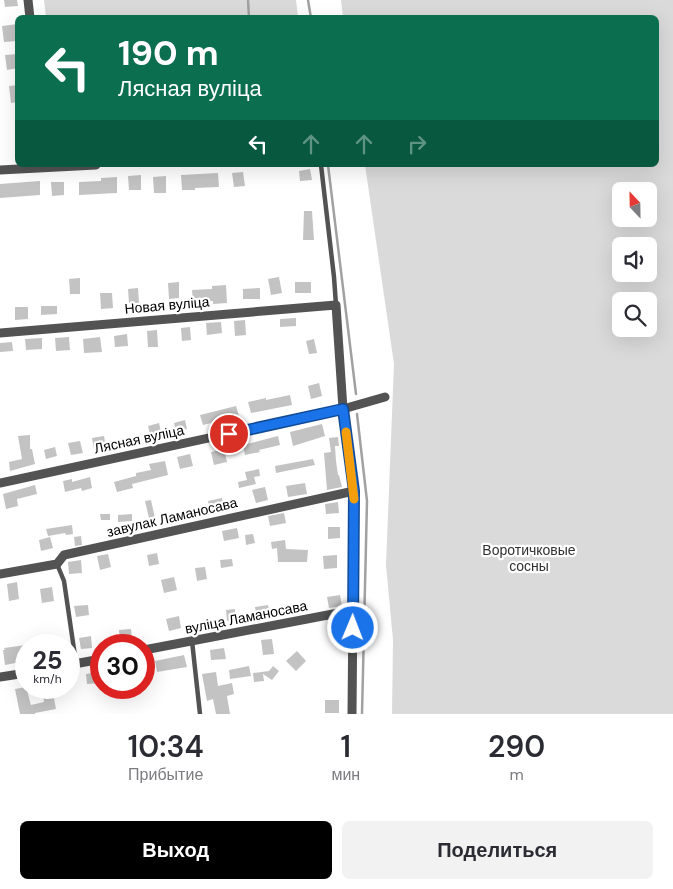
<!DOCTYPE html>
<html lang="ru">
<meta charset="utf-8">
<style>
:root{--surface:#fff;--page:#f2f2f3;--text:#2b2b33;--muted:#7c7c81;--accent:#000}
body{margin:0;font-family:"DM Sans",sans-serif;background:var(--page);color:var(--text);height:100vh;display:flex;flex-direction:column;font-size:19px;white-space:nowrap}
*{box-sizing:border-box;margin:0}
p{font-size:16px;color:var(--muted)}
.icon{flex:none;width:28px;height:28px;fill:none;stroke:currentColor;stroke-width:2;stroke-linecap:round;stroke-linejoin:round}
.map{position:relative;height:714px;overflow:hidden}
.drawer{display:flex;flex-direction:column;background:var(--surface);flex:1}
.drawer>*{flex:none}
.guide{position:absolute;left:15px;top:15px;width:644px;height:152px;border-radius:8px;box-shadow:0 5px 20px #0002;background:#0b6e4f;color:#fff;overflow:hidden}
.needle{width:32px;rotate:338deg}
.buttons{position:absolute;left:612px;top:182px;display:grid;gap:10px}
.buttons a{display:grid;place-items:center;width:45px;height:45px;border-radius:8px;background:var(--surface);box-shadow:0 5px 20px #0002;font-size:25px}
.speed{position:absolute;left:15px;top:634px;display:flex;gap:10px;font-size:25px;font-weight:700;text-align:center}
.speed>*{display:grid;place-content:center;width:65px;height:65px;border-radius:50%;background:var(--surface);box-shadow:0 5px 20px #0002;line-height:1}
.speed small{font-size:12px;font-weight:400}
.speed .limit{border:8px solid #d22;background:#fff;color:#111}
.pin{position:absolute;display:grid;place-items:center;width:42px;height:42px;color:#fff;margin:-21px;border:2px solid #fff;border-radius:50%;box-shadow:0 1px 5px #0007}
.me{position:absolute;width:55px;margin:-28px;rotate:1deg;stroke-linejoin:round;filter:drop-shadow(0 0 4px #0008)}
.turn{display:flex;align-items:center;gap:18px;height:105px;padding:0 20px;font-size:22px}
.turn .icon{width:65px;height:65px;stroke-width:2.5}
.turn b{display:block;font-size:35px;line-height:42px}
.lanes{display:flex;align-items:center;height:48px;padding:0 20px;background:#0003;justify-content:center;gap:25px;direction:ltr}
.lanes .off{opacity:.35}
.eta{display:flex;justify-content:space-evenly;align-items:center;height:85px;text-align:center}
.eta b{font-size:30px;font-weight:600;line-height:35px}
.action{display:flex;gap:10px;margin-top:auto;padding:10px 20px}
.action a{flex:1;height:58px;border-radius:8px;background:var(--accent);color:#fff;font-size:20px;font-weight:600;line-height:58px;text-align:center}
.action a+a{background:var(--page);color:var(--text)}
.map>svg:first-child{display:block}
.green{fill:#dadada;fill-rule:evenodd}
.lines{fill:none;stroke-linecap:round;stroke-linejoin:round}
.stream{stroke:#a1a1a1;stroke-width:2.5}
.building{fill:#c3c3c3}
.lane{stroke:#535353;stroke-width:4.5}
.street{stroke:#535353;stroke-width:9}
.route-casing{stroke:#114b97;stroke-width:12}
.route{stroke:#1a73e8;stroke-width:9}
.slow{stroke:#f59e0b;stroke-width:9}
.labels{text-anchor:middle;stroke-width:4.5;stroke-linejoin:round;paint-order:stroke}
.street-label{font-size:14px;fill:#000;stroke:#fff}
.park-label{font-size:14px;fill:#313131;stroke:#fff}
</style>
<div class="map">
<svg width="673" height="714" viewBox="0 0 673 714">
<rect width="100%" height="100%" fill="#fff"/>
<path class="green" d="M 44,0 L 296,0 L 298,17 L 46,17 Z
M 341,0 L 673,0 L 673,714 L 392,714 L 393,640 L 386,565 L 394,364 L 365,165 L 656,165 L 656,18 L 343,17 ZM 621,191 L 649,191 L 649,219 L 621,219 ZM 621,246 L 649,246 L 649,274 L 621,274 ZM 621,301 L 649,301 L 649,329 L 621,329 Z"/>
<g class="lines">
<path class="stream" d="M 248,0 L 249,18
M 308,0 L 311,18
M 328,165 L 356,394
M 357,414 L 367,501 L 362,714"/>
</g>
<path class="building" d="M 4,0 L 17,0 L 18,6 L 5,7 Z
M 18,24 L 18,41 L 4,42 L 2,26 Z
M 18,54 L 18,68 L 7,70 L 5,55 Z
M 18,85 L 18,102 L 11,103 L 9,86 Z
M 310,169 L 312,180 L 300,181 L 299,171 Z
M 243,172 L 245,186 L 234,187 L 232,173 Z
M 218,173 L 219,187 L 195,188 L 195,190 L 182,190 L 181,175 Z
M 141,175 L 141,190 L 129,190 L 128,176 Z
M 166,176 L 166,193 L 154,193 L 153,177 Z
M 117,177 L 117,193 L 79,195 L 79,182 L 101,181 L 101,178 Z
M 40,181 L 40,195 L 0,198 L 0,184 Z
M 51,182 L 64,182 L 64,195 L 52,196 Z
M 304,211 L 312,211 L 314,240 L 303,240 Z
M 279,277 L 282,293 L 271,295 L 268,279 Z
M 80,278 L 80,294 L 70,294 L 69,279 Z
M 179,282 L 179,298 L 169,299 L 168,283 Z
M 295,282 L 311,282 L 311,293 L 295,293 Z
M 226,285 L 227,303 L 213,304 L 213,301 L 193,302 L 192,290 L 212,289 L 212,286 Z
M 138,288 L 139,303 L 129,303 L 128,289 Z
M 260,288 L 260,299 L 243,299 L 243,289 Z
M 100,293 L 112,293 L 113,308 L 101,309 Z
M 41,306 L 57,306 L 57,314 L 41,315 Z
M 15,307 L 28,307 L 28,319 L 15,320 Z
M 296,318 L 296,326 L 280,327 L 280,319 Z
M 245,320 L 246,335 L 235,336 L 234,321 Z
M 221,322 L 222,333 L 207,335 L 206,323 Z
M 190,327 L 191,340 L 182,341 L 181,328 Z
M 157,330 L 158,347 L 148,347 L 147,331 Z
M 127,334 L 128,346 L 115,347 L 114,336 Z
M 69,337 L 70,350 L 56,351 L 55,338 Z
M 100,337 L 102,352 L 84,353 L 83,339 Z
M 42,338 L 42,349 L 26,350 L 25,339 Z
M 314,339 L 317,353 L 309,354 L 306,341 Z
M 12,342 L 13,351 L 0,352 L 0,343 Z
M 319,383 L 322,396 L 311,399 L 308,386 Z
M 290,395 L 292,405 L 251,413 L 248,402 L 266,398 L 266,400 Z
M 236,406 L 239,416 L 203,425 L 200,415 Z
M 185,420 L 187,429 L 176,431 L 174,423 Z
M 159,423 L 161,432 L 150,434 L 148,426 Z
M 322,424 L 325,436 L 293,446 L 290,432 Z
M 30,435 L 30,449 L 32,449 L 35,464 L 10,471 L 9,462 L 22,459 L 18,436 Z
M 104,436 L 106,447 L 94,449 L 92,438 Z
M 278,436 L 280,445 L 259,450 L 260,452 L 245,455 L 243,445 Z
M 338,437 L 339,446 L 335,446 L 336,461 L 338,475 L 339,475 L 342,487 L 327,490 L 324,453 L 331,452 L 329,438 Z
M 80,441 L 83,453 L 71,455 L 68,443 Z
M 55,447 L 57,456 L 46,459 L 44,450 Z
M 224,449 L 227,462 L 214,465 L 211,452 Z
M 190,454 L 193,466 L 180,469 L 177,457 Z
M 313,459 L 315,465 L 276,473 L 275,466 Z
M 165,461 L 168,475 L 132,484 L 133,488 L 117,492 L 114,482 L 136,476 L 136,473 L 151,470 L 149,464 Z
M 259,469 L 260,476 L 254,477 L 256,484 L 239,488 L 238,482 L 247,480 L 245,472 Z
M 90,477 L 92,488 L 82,491 L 81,488 L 65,492 L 63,481 L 72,479 L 72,482 Z
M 305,483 L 307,494 L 288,497 L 286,486 Z
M 35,485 L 37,494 L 17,499 L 18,506 L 6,509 L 3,494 Z
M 265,487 L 268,500 L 256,503 L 252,490 Z
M 222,498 L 225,510 L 188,519 L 186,510 L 209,505 L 208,501 Z
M 151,500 L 155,518 L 149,518 L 145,501 Z
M 338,502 L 339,513 L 326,514 L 325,504 Z
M 172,513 L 174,523 L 165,525 L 163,515 Z
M 284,513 L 286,523 L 270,526 L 268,516 Z
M 100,514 L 110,514 L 110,520 L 101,520 Z
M 132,514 L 132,521 L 118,522 L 118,515 Z
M 72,525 L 73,534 L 66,535 L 65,533 L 48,536 L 46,529 Z
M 328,527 L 340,527 L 340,538 L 328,539 Z
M 237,528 L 239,538 L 224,541 L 222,531 Z
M 253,534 L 255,543 L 246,545 L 245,535 Z
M 81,536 L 82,545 L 75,546 L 74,537 Z
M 50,537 L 53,548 L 41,551 L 39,540 Z
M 285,540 L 286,549 L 308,550 L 307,562 L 278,562 L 277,548 L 272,549 L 271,542 Z
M 157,553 L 159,564 L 149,566 L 147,555 Z
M 108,554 L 111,567 L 100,570 L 97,556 Z
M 337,555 L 337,568 L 324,569 L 323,556 Z
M 232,559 L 233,566 L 221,568 L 220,560 Z
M 81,560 L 82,573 L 69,574 L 68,562 Z
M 205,567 L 207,579 L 197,581 L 195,568 Z
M 174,577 L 177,590 L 164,593 L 161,580 Z
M 17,582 L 19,599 L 9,601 L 7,584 Z
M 52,587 L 54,601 L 42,603 L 40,589 Z
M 340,595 L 342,606 L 329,608 L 327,597 Z
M 88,605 L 89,615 L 76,617 L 74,606 Z
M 268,605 L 270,616 L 257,619 L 255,607 Z
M 235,609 L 235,621 L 227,621 L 226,610 Z
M 179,616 L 181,628 L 169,631 L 166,619 Z
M 131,629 L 132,640 L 120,642 L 119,630 Z
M 91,636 L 92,648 L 81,649 L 79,638 Z
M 272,639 L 274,654 L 263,655 L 261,640 Z
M 26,645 L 26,661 L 5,665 L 3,650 L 5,650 L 4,648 Z
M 224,648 L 226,659 L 211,660 L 210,650 Z
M 297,651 L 306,661 L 296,671 L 286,661 Z
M 184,655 L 187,667 L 157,672 L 155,661 Z
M 249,666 L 251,676 L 230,679 L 229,670 Z
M 273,666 L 279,671 L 272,680 L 263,674 L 264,681 L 254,682 L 253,673 L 269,671 Z
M 100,672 L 101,683 L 87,684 L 86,674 Z
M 216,672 L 218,686 L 232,683 L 234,694 L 227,696 L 230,714 L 216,714 L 213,699 L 207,701 L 202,674 Z
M 26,687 L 31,705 L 44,702 L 42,688 L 52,688 L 56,709 L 35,713 L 35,714 L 20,714 L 15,689 Z
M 325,700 L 339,700 L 339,713 L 325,713 Z"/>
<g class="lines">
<path class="lane" d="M 321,165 L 334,277 L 336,305
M 57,564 L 64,581 L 76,663
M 192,641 L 200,714"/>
<path class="street" d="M 28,0 L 30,18
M 0,170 L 96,165
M 0,333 L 336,305 L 343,409 L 354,491 L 352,714
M 0,483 L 343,409 L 385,397
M 0,574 L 57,564 L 64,555 L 354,491
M 144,650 L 354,610
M 69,665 L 101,659
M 0,677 L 26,673"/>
</g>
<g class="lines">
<defs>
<path id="route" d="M 229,434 L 343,409 L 354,491 L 353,628"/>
</defs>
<use href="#route" class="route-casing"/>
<use href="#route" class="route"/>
<path class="slow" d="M 346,432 L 354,499"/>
</g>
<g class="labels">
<g class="street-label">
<text transform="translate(167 305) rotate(-5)" y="5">Новая вуліца</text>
<text transform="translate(139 439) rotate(-12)" y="5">Лясная вуліца</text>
<text transform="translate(172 517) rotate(-13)" y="5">завулак Ламаносава</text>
<text transform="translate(246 617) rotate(-11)" y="5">вуліца Ламаносава</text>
</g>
<g class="park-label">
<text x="529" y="555">Воротичковые<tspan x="529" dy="16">сосны</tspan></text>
</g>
</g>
</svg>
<div class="buttons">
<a><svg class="needle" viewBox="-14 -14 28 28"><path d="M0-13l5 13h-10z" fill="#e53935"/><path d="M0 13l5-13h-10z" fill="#7c7c81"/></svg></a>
<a><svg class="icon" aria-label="sound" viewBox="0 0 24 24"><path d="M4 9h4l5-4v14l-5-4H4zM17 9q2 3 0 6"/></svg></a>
<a><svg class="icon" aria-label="search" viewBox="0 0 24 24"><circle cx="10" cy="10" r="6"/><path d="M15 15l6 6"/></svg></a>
</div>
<div class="speed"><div>25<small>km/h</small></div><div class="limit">30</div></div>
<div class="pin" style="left:229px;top:434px;background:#d93025"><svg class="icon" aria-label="arrive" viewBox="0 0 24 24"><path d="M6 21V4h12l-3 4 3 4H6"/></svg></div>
<svg class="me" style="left:353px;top:628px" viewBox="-20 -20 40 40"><circle r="17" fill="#1a73e8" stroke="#fff" stroke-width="3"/><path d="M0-11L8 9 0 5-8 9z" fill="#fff"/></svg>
<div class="guide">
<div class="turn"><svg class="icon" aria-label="left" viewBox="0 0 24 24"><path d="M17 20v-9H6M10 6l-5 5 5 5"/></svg><div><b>190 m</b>Лясная вуліца</div></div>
<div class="lanes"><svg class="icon" aria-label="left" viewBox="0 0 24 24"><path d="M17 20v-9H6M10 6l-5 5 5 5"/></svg><svg class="icon off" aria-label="ahead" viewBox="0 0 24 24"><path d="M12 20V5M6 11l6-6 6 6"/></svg><svg class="icon off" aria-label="ahead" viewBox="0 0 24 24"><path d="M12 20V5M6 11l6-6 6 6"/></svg><svg class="icon off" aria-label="right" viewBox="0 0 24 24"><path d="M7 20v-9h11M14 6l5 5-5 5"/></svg></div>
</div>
</div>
<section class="drawer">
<div class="eta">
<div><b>10:34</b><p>Прибытие</p></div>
<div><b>1</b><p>мин</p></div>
<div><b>290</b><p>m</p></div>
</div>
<div class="action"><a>Выход</a><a>Поделиться</a></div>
</section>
